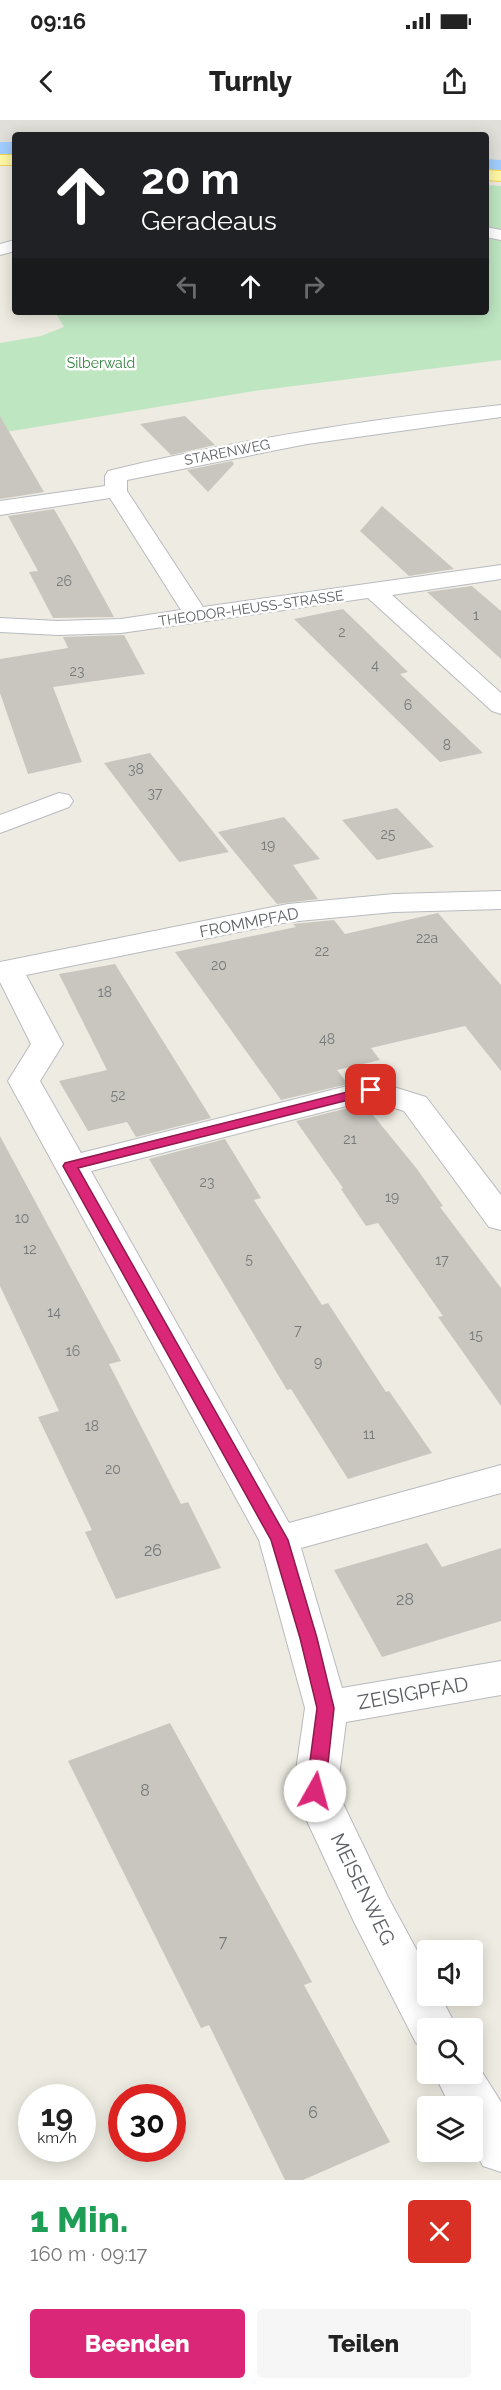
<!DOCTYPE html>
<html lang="de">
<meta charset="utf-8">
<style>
:root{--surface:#fff;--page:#f6f6f6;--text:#222;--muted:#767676;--accent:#db2777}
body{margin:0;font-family:Raleway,sans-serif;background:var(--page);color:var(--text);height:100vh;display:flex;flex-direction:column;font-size:22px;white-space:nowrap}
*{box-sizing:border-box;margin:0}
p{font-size:20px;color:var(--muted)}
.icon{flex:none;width:33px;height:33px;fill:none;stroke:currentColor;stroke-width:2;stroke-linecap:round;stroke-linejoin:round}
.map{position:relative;height:2060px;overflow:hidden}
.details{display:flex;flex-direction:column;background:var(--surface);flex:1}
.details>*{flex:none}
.top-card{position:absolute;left:12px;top:12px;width:477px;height:183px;border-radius:6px;box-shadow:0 3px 15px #0003;background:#202124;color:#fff;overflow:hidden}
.buttons{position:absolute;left:417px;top:1820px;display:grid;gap:12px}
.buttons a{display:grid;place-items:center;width:66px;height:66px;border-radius:6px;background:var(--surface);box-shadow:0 3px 15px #0003;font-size:30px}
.speed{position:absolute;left:18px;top:1964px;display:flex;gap:12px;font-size:30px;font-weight:700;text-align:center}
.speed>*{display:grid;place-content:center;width:78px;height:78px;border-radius:50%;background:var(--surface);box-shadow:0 3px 15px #0003;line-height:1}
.speed small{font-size:15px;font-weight:400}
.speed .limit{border:9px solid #d22;background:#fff;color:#111}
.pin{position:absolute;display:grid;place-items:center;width:51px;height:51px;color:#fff;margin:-26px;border-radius:12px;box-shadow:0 3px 9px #0006}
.me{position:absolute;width:66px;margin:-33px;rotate:7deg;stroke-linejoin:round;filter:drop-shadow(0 0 4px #0008)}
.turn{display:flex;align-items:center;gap:21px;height:126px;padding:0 30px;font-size:27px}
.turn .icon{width:78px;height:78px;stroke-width:2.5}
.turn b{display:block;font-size:42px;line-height:51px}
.lanes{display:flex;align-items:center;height:57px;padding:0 30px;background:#0003;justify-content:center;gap:30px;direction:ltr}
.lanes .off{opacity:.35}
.round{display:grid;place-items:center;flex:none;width:63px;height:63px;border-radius:6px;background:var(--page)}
.headline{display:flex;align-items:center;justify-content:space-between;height:102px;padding:0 30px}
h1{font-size:36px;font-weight:800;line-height:45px;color:#1e9e55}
.action{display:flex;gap:12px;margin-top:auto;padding:12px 30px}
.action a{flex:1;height:69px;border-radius:6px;background:var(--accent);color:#fff;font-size:24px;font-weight:800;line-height:69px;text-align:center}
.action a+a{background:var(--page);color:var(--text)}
.status{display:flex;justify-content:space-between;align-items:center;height:42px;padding:0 30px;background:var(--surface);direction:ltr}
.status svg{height:16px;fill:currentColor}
header{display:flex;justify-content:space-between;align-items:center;height:78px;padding:0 30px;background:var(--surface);font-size:27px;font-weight:800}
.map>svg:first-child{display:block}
.industrial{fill:#e1dfda}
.green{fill:#bee6c1}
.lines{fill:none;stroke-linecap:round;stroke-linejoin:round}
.canal{fill:#a1ceff;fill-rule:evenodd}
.building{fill:#c8c6bf}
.minor-casing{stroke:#b8babf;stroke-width:2}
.major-casing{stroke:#f2d357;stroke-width:2}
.minor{fill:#fff;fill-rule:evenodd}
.major{fill:#fff8a6;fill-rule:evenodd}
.route{fill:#db2777;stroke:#8e194d;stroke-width:1.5}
.labels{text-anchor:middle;stroke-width:5;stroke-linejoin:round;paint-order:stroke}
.far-park-label{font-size:14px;fill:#33823e;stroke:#fff}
.far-street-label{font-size:14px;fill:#5b5e63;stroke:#fff}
.number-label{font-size:14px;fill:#76787a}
.street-label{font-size:16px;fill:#5b5e63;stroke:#fff}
.near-number-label{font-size:16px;fill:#76787a}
.near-street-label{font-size:20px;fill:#5b5e63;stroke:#fff}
</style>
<div class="status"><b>09:16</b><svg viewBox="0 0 49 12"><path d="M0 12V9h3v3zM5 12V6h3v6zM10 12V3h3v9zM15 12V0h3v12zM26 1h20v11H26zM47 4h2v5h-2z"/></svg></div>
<header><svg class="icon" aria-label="back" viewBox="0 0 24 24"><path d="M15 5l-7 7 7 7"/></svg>Turnly<svg class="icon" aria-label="share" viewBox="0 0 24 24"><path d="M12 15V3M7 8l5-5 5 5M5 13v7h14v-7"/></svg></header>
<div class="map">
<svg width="501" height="2060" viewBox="0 0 501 2060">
<rect width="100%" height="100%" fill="#eeece2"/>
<path class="industrial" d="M 0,0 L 501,0 L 501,48 L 486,48 L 486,15 L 15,15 L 15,31 L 0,31 Z"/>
<path class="green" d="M 486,65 L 501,66 L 501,109 L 486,106 Z
M 486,117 L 501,121 L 501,240 L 254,271 L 0,313 L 0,223 L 41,216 L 64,207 L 55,192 L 486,192 Z"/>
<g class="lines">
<path class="canal" d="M 0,22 L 15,22 L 15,36 L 0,36 Z
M 486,39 L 501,40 L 501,54 L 486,53 Z"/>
</g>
<path class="building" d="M 0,296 L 44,372 L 0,379 Z
M 185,296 L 215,325 L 171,335 L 140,304 Z
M 232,341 L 234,344 L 208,372 L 187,350 Z
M 382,386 L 454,449 L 409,456 L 360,411 Z
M 54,389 L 78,431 L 114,497 L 53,498 L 29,452 L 38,451 L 8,396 Z
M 472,466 L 501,491 L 501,539 L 427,472 Z
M 343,489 L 408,552 L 400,554 L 483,633 L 440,642 L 294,499 Z
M 124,515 L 145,554 L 53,567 L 82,642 L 28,654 L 0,573 L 0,539 L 68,528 L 63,517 Z
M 150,633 L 171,659 L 229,732 L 179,742 L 104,643 Z
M 397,688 L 434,727 L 377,740 L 342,700 Z
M 284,697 L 320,739 L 293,745 L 318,779 L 277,784 L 218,712 Z
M 438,793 L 501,865 L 501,951 L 465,906 L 371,928 L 380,940 L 337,950 L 348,964 L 281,980 L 175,832 L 296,807 L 293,804 L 334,800 L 345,814 Z
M 115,844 L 211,998 L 136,1017 L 127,1002 L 88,1011 L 59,961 L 107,950 L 59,854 Z
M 364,984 L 417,1049 L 443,1086 L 440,1087 L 501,1168 L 501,1286 L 438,1197 L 443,1196 L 378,1103 L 366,1106 L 341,1069 L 343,1068 L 296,1001 Z
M 0,1016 L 121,1241 L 109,1244 L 181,1384 L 188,1382 L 221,1448 L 116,1479 L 85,1412 L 92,1410 L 38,1297 L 59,1291 L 0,1166 Z
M 225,1019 L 261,1078 L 254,1080 L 322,1185 L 328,1183 L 386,1272 L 389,1271 L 432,1333 L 348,1359 L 291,1269 L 287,1270 L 149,1039 Z
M 427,1423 L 442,1447 L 501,1428 L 501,1501 L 382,1537 L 334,1450 Z
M 170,1603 L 312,1862 L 304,1865 L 390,2022 L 303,2060 L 285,2060 L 209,1905 L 201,1908 L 68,1641 Z"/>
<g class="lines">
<defs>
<path id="minor" d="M 486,107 L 501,110 L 501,120 L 486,117 Z
M 15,120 L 15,131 L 0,135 L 0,124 Z
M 501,285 L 501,297 L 307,324 L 127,360 L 127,371 L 203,487 L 501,445 L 501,459 L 392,475 L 501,573 L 501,594 L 492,591 L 368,478 L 121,513 L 58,515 L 0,512 L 0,498 L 58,501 L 121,499 L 181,490 L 110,378 L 0,395 L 0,381 L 105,366 L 105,356 L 108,351 C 237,320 369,299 501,285 Z
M 59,673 L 69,675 L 73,681 L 69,687 L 0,713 L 0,695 Z
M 501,771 L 501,789 L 394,792 L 288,802 L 26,855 L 63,924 L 40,961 L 81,1033 L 371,960 L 426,977 L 501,1075 L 501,1110 L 489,1107 L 404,991 L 370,980 L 91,1051 L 289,1403 L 501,1345 L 501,1373 L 301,1428 L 342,1568 L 501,1541 L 501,1575 L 346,1602 L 337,1671 L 388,1777 L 428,1851 L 428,1875 L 440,1875 L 457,1908 L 428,1908 L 428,1928 L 416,1923 L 355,1804 L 293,1671 L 305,1588 L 259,1420 L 8,961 L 31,924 L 0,862 L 0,842 L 288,784 L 394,774 Z
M 472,1936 L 501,1982 L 501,2052 L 483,2046 L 472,2026 L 472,1986 L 450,1986 L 434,1953 L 472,1953 Z"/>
<path id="major" d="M 0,35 L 15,35 L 15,45 L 0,45 Z
M 486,50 L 501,51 L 501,61 L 486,60 Z"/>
</defs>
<use href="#minor" class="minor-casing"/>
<use href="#major" class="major-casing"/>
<use href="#minor" class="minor"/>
<use href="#major" class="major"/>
</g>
<path class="route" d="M 371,966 L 376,967 L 378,970 L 376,973 L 78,1048 L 288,1420 L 317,1518 L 334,1588 L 325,1671 L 322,1676 L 315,1678 L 309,1676 L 306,1671 L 317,1588 L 300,1518 L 271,1420 L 63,1046 L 65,1043 Z"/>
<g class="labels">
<g class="far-park-label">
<text x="101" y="248">Silberwald</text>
</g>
<g class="far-street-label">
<text transform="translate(227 332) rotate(-11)" y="5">STARENWEG</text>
<text transform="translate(251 488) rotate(-8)" y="5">THEODOR-HEUSS-STRASSE</text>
</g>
<g class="number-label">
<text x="64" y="466">26</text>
<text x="476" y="500">1</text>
<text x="342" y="517">2</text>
<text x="375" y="550">4</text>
<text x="77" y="556">23</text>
<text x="408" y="590">6</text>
<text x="447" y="630">8</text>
<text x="136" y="654">38</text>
<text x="155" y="678">37</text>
<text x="388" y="719">25</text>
<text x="268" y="730">19</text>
<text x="427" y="823">22a</text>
<text x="322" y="836">22</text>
<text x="219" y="850">20</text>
<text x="105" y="877">18</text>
<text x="327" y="924">48</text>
<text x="118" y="980">52</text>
<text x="350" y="1024">21</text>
<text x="207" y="1067">23</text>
<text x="392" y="1082">19</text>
<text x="22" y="1103">10</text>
<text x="30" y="1134">12</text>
<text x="249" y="1144">5</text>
<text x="442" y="1145">17</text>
<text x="54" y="1197">14</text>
<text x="298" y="1215">7</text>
<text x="476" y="1220">15</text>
<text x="73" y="1236">16</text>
<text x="318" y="1247">9</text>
<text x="92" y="1311">18</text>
<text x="369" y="1319">11</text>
<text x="113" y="1354">20</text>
</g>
<g class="street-label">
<text transform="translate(249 802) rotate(-11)" y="6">FROMMPFAD</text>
</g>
<g class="near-number-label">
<text x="153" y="1436">26</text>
<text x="405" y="1485">28</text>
<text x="145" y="1676">8</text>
<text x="223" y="1827">7</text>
<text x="313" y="1998">6</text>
</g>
<g class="near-street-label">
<text transform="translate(413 1573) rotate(-10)" y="7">ZEISIGPFAD</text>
<text transform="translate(363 1769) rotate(64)" y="7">MEISENWEG</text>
</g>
</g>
</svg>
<div class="buttons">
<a><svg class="icon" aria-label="sound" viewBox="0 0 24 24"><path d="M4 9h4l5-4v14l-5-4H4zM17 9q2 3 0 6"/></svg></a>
<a><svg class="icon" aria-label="search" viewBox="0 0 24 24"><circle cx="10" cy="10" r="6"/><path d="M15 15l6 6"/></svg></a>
<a><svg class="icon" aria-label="layers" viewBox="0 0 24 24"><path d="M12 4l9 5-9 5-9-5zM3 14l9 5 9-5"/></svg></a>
</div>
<div class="speed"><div>19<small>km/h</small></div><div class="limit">30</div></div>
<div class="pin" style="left:371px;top:970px;background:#d93025"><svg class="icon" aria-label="arrive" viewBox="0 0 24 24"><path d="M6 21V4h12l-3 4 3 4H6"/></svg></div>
<svg class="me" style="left:315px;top:1671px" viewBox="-20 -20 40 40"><circle r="19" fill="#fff"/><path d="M0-13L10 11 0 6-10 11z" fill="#db2777"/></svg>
<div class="top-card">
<div class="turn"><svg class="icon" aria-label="ahead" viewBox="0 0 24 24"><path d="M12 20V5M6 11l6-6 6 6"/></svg><div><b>20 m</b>Geradeaus</div></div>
<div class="lanes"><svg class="icon off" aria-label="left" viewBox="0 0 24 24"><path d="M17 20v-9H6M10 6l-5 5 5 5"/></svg><svg class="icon" aria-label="ahead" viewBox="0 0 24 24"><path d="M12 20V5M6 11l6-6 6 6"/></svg><svg class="icon off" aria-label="right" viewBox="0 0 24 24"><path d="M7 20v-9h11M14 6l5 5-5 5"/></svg></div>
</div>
</div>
<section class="details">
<div class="headline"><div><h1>1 Min.</h1><p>160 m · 09:17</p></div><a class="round" style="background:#d93025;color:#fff"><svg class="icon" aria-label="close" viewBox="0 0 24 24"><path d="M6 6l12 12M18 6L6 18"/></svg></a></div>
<div class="action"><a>Beenden</a><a>Teilen</a></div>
</section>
